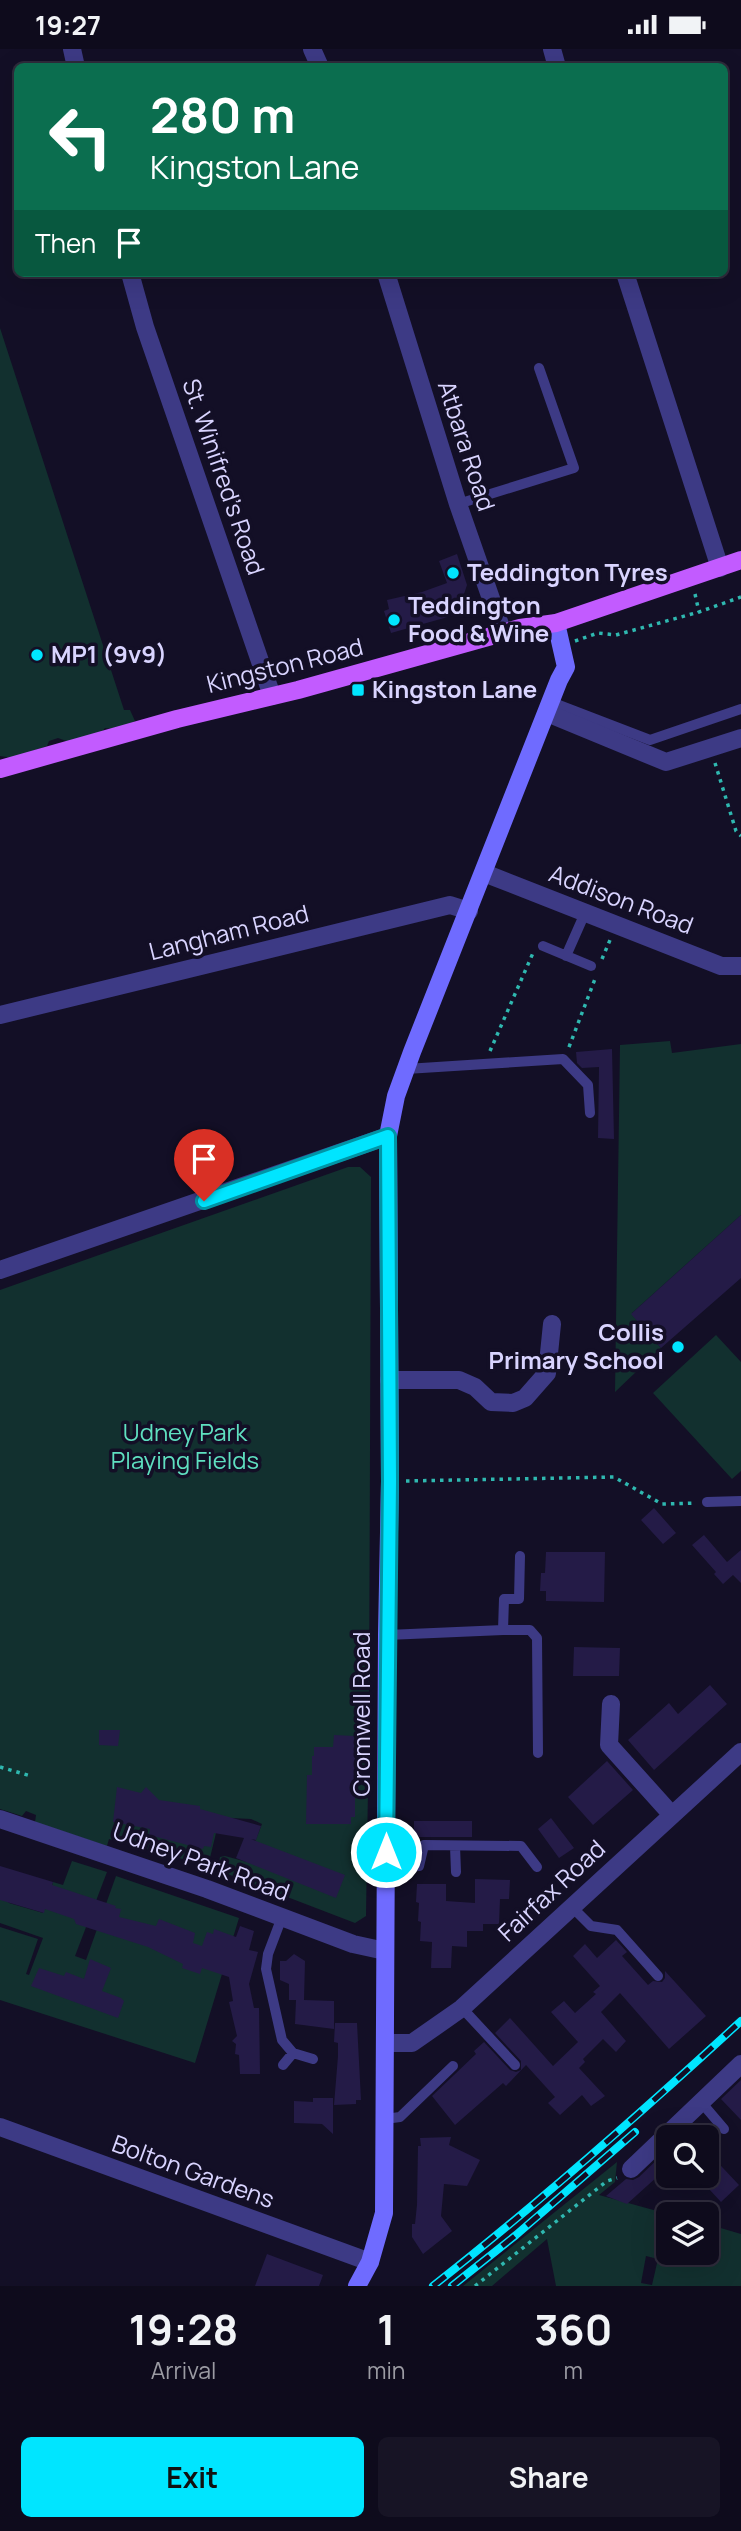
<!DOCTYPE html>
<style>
:root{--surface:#0e0b1c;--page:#171425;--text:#f1f3f6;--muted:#9b9ba3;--line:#2e2b3b;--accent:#00e5ff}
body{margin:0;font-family:Manrope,sans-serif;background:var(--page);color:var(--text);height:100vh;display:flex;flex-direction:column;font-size:26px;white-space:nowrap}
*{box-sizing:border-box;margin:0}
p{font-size:23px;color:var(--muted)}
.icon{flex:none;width:38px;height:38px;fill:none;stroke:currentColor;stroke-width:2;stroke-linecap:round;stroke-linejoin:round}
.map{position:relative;height:2237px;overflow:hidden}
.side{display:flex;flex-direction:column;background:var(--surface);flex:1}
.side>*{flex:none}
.banner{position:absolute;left:14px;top:14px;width:714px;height:214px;border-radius:10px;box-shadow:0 7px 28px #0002,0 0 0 2px var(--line);background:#0b6e4f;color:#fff;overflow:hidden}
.controls{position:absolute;left:656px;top:2076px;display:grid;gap:14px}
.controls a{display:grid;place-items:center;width:63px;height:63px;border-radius:10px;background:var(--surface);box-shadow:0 7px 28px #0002,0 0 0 2px var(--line);font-size:35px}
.pin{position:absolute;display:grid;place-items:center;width:60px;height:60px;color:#fff;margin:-72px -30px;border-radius:50% 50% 50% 0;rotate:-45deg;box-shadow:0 0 7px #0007}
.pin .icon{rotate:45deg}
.me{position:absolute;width:77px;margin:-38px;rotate:0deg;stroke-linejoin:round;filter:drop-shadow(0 0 5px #0008)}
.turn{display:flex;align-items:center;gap:24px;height:147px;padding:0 21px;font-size:32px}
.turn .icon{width:91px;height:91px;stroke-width:2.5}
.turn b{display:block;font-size:49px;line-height:60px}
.then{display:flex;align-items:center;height:66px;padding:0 21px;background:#0003;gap:14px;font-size:26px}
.eta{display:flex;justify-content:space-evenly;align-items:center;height:119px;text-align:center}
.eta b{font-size:42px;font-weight:700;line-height:49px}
.button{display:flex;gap:14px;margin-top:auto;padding:14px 21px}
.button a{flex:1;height:80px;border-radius:10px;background:var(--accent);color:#111;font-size:28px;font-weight:700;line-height:80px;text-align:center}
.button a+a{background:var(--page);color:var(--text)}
.status{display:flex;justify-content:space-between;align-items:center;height:49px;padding:0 35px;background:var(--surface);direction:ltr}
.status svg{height:19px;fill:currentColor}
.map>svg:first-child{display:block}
.green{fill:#12302f;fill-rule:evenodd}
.building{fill:#241b47}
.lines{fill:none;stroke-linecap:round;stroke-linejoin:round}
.path{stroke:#2fb8b0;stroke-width:3.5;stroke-dasharray:3.5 5;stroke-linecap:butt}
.lane{stroke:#3d3a85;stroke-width:10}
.street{stroke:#3d3a85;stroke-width:18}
.secondary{stroke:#6f6bff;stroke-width:18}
.primary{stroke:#c25bff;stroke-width:18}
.rail-casing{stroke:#00e5ff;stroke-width:8}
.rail{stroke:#130f26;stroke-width:5;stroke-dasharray:16;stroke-linecap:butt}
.route-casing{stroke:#0095a6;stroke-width:18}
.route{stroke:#00e5ff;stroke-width:12}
.poi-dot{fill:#00e5ff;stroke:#130f26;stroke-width:2.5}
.labels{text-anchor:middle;stroke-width:7;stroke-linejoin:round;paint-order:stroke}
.street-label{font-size:24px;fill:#d9d4ff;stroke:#130f26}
.poi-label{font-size:24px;font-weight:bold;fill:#d9d4ff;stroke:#130f26;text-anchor:start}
.park-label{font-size:24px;fill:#5fe0c0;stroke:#130f26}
</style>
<div class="status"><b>19:27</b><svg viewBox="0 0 49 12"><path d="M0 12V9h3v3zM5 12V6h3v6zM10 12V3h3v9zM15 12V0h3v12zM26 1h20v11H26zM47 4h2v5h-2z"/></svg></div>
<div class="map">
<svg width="741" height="2237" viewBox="0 0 741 2237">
<rect width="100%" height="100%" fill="#130f26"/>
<path class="green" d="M 0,279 L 124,661 L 130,661 L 135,672 L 120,681 L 105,679 L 101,684 L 72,694 L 58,689 L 49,692 L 47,697 L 13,709 L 0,707 Z
M 670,992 L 672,1004 L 741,995 L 741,1166 L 632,1264 L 661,1299 L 615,1343 L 620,996 Z
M 348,1118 L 360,1118 L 371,1128 L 369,1676 L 366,1867 L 355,1874 L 217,1821 L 220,1808 L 225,1807 L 247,1813 L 262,1775 L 251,1770 L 231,1769 L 216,1784 L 208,1817 L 109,1790 L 107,1797 L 35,1773 L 36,1766 L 26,1762 L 22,1767 L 0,1760 L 0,1241 Z
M 716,1286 L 741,1313 L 741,1422 L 732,1430 L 653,1344 Z
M 72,1812 L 107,1823 L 75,1907 L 86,1911 L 116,1827 L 239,1869 L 195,2014 L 0,1951 L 0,1878 L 38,1890 L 26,1925 L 29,1926 L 43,1889 L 0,1874 L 0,1843 L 9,1854 L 43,1864 L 53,1833 L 63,1836 Z
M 617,2113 L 615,2133 L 599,2146 L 668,2165 L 668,2203 L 707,2203 L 707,2175 L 741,2185 L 741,2237 L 556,2237 L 547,2190 L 492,2237 L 463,2237 ZM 646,2207 L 658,2210 L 652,2236 L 641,2234 Z"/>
<path class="building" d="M 457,505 L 467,536 L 464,545 L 469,562 L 391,584 L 384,562 L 389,560 L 387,551 L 422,543 L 447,534 L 439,512 Z
M 612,1000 L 614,1090 L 598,1089 L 599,1018 L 582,1019 L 577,1014 L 576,1003 Z
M 741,1166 L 741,1229 L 661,1299 L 631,1265 Z
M 654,1459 L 676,1484 L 663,1495 L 641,1471 Z
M 704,1486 L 727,1513 L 741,1501 L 741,1534 L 733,1526 L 723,1535 L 714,1525 L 716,1523 L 692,1496 Z
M 546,1503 L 605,1503 L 604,1553 L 546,1552 L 546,1542 L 540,1542 L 541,1524 L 545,1524 Z
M 574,1598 L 620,1599 L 619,1627 L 573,1627 Z
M 710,1636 L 727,1655 L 654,1721 L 628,1691 L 669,1654 L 678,1665 Z
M 99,1681 L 120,1681 L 118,1697 L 99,1696 Z
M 334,1686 L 354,1687 L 354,1700 L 361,1705 L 355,1709 L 355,1725 L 359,1728 L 359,1736 L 355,1740 L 355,1768 L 351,1768 L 351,1775 L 306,1775 L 307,1726 L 312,1726 L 312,1707 L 314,1707 L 314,1698 L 333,1698 Z
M 607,1712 L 633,1741 L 593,1776 L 568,1748 Z
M 117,1738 L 141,1744 L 146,1738 L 159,1751 L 200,1757 L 200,1760 L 261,1777 L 256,1791 L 251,1790 L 345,1826 L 336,1849 L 236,1809 L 244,1789 L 214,1784 L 211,1798 L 204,1797 L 203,1800 L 149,1786 L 150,1780 L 113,1773 Z
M 551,1769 L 574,1799 L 559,1809 L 538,1780 Z
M 414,1772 L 472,1772 L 472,1788 L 414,1788 Z
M 0,1817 L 53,1833 L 52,1836 L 116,1857 L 115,1859 L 121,1860 L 119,1868 L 156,1877 L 159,1870 L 195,1884 L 193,1894 L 202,1897 L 207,1883 L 213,1885 L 214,1880 L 236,1888 L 240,1877 L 254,1882 L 249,1901 L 258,1903 L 249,1935 L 254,1959 L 259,1959 L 260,2025 L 240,2025 L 239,2006 L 235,2005 L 236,1995 L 232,1992 L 237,1987 L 229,1953 L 233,1952 L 229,1928 L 202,1919 L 200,1925 L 182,1919 L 183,1915 L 148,1898 L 76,1875 L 74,1870 L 45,1860 L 44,1864 L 0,1851 Z
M 475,1830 L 510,1831 L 509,1850 L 500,1850 L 499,1875 L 483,1875 L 483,1882 L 467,1882 L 467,1898 L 452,1897 L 451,1919 L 431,1919 L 432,1893 L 420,1892 L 421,1873 L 418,1872 L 419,1854 L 416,1853 L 417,1835 L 446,1835 L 446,1852 L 475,1854 Z
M 616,1891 L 627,1903 L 622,1907 L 648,1936 L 653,1932 L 662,1933 L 665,1929 L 665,1922 L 706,1967 L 669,2000 L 620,1944 L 601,1963 L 626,1992 L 616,2003 L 603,1990 L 583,2010 L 585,2013 L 579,2019 L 605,2047 L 591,2057 L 582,2046 L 560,2066 L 548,2054 L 555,2048 L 526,2016 L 506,2037 L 503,2034 L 455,2076 L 432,2047 L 476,2005 L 474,2002 L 484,1993 L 510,2021 L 516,2023 L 521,2021 L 521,2012 L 495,1984 L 510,1969 L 553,2017 L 578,1993 L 551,1963 L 564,1952 L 575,1964 L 596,1945 L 593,1943 L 600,1937 L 573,1907 L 585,1895 L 597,1909 Z
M 294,1905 L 305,1912 L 304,1951 L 334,1952 L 334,1980 L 295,1975 L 296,1951 L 298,1951 L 289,1951 L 289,1935 L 280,1931 L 280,1912 L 286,1912 Z
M 90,1910 L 111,1919 L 102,1942 L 121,1949 L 124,1952 L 118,1969 L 31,1937 L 39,1919 L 64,1927 L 66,1923 L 84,1930 Z
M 335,1974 L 357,1974 L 361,2051 L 356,2051 L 356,2055 L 334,2056 L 338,2007 L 338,1994 L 334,1993 Z
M 741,2031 L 741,2071 L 721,2050 Z
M 313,2049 L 333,2049 L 333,2085 L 322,2075 L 294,2074 L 294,2052 L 313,2053 Z
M 451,2088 L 449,2096 L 480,2111 L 467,2137 L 444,2135 L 441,2167 L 452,2182 L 423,2205 L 412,2188 L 412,2175 L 415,2175 L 417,2156 L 418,2097 L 421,2097 L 420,2089 Z
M 707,2102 L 739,2136 L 721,2153 L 696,2126 L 707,2126 Z
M 664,2104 L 668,2110 L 668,2118 L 627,2155 L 606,2147 L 626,2130 L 633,2131 L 639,2128 Z
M 267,2205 L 323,2226 L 319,2237 L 255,2237 Z"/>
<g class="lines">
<path class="path" d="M 695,545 L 699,563
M 575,592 L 598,584 L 616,586 L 699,563 L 741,548
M 715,714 L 736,782 L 741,787
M 602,910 L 610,891
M 569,998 L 595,930
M 490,1002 L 533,904
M 406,1432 L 614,1428 L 662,1455 L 696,1454
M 0,1718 L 31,1727
M 475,2237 L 607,2132 L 617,2129"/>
<path class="lane" d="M 458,455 L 574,419 L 539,319
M 551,653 L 650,691 L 741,660
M 543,897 L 591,917
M 566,907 L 585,864
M 406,1020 L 563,1010 L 588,1036 L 590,1064
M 707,1453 L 741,1452
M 503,1581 L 530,1581 L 537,1589 L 538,1704
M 387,1586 L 503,1581 L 504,1550 L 519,1550 L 520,1507
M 455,1797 L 456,1823
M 386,1819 L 419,1817 L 424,1796 L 521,1797 L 537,1818
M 571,1857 L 591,1877 L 617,1881 L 658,1927
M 282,1868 L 268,1905 L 266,1920 L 282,1991 L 293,2004 L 283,2016
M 462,1959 L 515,2016
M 293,2004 L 313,2010
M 701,2053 L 724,2080
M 385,2070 L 400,2068 L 453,2017"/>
<path class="street" d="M 72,0 L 76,18
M 312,0 L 320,18
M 552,0 L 557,18
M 130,224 L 145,278 L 272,647
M 386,224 L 458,455 L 503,584
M 625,224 L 720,519
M 547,664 L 666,713 L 741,689
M 484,824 L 721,917 L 741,917
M 0,966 L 450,856 L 469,862
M 0,1221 L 388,1087
M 389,1331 L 459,1331 L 475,1338 L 491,1353 L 513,1354 L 525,1349 L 547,1324 L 552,1275
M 611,1655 L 609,1696 L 671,1765
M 0,1770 L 207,1840 L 353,1895 L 385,1902
M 386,1994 L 412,1994 L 462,1959 L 741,1703
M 0,2078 L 370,2213
M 631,2120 L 741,2015"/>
<path class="secondary" d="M 357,2237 L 370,2213 L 384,2164 L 387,1586 L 390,1432 L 388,1087 L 396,1047 L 412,1003 L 559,631 L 566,618 L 556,574"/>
<path class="primary" d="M 0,720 L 177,670 L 298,641 L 520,579 L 556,574 L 741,511"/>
<defs>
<path id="rail" d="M 433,2237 C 540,2153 641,2064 741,1972
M 452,2237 L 516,2186 L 635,2083"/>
</defs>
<use href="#rail" class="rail-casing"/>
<use href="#rail" class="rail"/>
</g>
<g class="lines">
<defs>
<path id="route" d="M 204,1152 L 388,1087 L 390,1432 L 386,1803"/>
</defs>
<use href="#route" class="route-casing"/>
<use href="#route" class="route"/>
</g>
<g class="poi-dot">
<circle cx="453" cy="524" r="7"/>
<circle cx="394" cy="571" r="7"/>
<circle cx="37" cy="606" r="7"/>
<rect x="351" y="634" width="14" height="14" rx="3.5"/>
<circle cx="678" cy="1298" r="7"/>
</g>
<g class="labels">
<g class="street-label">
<text transform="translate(466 397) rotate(72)" y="8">Atbara Road</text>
<text transform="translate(223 428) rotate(71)" y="8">St. Winifred's Road</text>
<text transform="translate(285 617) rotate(-14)" y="8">Kingston Road</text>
<text transform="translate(621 851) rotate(21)" y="8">Addison Road</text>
<text transform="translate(229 884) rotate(-14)" y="8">Langham Road</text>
<text transform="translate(362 1665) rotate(-90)" y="8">Cromwell Road</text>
<text transform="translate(201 1813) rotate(20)" y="8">Udney Park Road</text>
<text transform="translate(552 1842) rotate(-43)" y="8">Fairfax Road</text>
<text transform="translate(193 2123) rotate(20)" y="8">Bolton Gardens</text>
</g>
<g class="poi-label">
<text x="467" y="532">Teddington Tyres</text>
<text x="408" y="565">Teddington<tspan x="408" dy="28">Food &amp; Wine</tspan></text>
<text x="51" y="614">MP1 (9v9)</text>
<text x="372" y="649">Kingston Lane</text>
<text x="664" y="1292" text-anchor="end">Collis<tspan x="664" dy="28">Primary School</tspan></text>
</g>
<g class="park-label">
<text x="185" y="1392">Udney Park<tspan x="185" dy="28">Playing Fields</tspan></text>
</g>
</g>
</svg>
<div class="controls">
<a><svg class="icon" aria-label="search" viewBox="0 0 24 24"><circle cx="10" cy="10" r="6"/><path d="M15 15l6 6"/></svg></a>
<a><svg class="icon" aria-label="layers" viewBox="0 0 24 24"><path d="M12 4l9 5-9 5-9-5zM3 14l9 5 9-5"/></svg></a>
</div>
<div class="pin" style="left:204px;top:1152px;background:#d93025"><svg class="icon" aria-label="arrive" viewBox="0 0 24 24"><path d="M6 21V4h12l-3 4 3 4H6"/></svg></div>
<svg class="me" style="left:386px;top:1803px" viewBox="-20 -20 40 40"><circle r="17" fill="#00e5ff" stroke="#fff" stroke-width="3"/><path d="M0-11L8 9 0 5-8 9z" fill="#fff"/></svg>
<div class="banner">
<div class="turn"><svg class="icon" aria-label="left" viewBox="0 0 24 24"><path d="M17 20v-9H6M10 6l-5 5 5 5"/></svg><div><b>280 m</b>Kingston Lane</div></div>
<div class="then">Then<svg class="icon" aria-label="arrive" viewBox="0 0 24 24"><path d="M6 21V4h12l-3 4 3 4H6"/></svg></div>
</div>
</div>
<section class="side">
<div class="eta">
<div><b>19:28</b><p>Arrival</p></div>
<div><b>1</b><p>min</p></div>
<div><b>360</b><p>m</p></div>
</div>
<div class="button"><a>Exit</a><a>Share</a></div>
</section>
